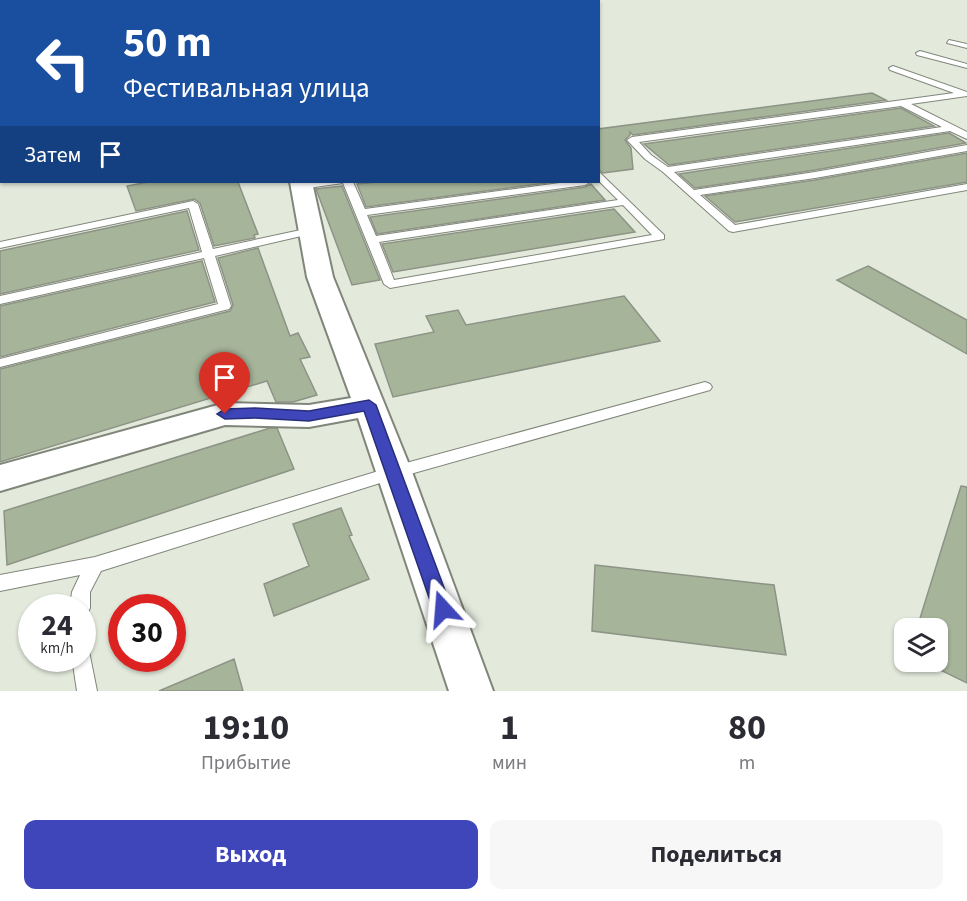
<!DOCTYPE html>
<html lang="ru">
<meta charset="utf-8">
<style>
:root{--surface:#fff;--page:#f7f7f7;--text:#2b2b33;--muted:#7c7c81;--accent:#3e46ba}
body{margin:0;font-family:"Source Sans 3",sans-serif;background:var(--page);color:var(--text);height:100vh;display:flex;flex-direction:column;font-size:22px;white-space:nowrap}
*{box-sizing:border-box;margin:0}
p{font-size:20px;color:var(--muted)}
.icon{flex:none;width:33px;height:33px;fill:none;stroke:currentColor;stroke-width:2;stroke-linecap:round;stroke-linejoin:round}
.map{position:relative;height:691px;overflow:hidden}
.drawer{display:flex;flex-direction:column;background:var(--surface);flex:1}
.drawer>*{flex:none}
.hud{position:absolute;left:0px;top:0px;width:600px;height:183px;box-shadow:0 2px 4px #0004;background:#1a4fa0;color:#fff;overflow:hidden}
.tools{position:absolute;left:894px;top:618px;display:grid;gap:12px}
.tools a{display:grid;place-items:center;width:54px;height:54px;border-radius:12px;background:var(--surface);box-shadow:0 2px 4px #0004;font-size:30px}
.speed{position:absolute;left:18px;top:594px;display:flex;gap:12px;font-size:30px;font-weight:700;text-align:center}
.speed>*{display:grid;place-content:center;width:78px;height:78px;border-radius:50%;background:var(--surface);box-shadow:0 2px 4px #0004;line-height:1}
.speed small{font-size:15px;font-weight:400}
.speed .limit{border:9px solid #d22;background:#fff;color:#111}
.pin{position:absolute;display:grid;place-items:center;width:51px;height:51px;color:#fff;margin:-62px -26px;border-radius:50% 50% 50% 0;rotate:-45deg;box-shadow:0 0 6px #0007}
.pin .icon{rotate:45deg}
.me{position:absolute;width:66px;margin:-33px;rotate:341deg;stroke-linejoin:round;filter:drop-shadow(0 0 4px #0008)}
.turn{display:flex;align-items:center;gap:21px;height:126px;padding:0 24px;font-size:27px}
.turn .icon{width:78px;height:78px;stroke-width:2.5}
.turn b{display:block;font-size:42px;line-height:51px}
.then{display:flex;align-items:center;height:57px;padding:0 24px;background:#0003;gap:12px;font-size:22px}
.eta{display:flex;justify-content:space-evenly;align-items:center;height:102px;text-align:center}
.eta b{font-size:36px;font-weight:700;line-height:42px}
.button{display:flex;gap:12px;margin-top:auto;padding:12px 24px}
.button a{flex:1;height:69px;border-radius:12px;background:var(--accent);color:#fff;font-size:24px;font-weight:700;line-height:69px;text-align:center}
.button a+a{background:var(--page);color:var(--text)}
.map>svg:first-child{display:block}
.building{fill:#a6b499;stroke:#8d9386;stroke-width:1.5}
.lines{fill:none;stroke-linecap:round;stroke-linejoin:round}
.lane-casing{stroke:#80867a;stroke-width:2}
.street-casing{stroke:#80867a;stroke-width:4}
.secondary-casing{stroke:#80867a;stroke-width:3}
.lane{fill:#fff;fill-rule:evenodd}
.street{fill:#fff;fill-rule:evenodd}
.secondary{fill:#fff;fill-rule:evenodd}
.route{fill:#3e46ba;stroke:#282e79;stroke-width:1.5}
</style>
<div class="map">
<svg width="967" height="691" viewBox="0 0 967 691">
<rect width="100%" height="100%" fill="#e3eadc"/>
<path class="building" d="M 872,93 L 886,100 L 633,135 L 630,132 L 630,135 L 625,140 L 631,148 L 633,169 L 603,173 L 598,169 L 598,129 Z
M 901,108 L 934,126 L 669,165 L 644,144 Z
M 949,133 L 966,143 L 815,170 L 695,188 L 679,174 Z
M 967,153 L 967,182 L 735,222 L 705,196 L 815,180 Z
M 148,182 L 238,182 L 258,234 L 254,235 L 255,238 L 214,246 L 200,203 L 194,199 L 136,211 L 127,186 Z
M 378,182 L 554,182 L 366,207 L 357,184 Z
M 591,184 L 605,200 L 377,234 L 370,217 L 585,187 Z
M 342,186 L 380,280 L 352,285 L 316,189 Z
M 614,209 L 635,232 L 393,272 L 382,244 Z
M 187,211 L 199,250 L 0,294 L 0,251 Z
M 258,248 L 290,336 L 298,333 L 310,357 L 300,359 L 317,395 L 293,402 L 276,402 L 267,381 L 0,462 L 0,369 L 230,311 L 233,305 L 218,258 Z
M 202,261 L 215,302 L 0,357 L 0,306 Z
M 868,266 L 967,320 L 967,354 L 837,280 Z
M 624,296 L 660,341 L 393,397 L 375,344 L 434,332 L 426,316 L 458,310 L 466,325 Z
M 270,428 L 277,428 L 294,469 L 7,565 L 4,511 Z
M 961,486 L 967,487 L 967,683 L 924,662 L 938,662 L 938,628 L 917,628 Z
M 341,508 L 352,535 L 349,536 L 369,579 L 274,616 L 264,584 L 309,566 L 293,524 Z
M 595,565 L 774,585 L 786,655 L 592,631 Z
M 234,659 L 243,691 L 159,691 Z"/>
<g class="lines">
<defs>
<path id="lane" d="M 949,40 L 967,44 L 967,48 L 947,43 Z
M 920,51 L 967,64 L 967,68 L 917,55 L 916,53 Z
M 893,66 L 967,92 L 967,96 L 911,104 L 967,132 L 967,139 L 950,131 L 674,172 L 694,190 L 815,172 L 967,145 L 967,151 L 815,178 L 700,195 L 735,225 L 967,184 L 967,190 L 733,232 L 729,231 L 663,172 L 645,159 L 627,140 L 632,137 L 954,93 L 890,70 L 889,68 ZM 901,106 L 942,127 L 668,167 L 651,155 L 639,142 Z
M 598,171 L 664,235 L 664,239 L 390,288 L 384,284 L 343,183 L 301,189 L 296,186 C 309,177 336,182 353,182 L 365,209 L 567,182 L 590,182 L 585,185 L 367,215 L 376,236 L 618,200 L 598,180 ZM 623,205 L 652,235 L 394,280 L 379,242 Z
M 193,201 L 198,204 L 213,249 L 310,228 L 316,231 L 310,234 L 215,256 L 231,306 L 229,309 L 0,367 L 0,359 L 218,304 L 204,258 L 0,304 L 0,296 L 202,252 L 189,208 L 0,248 L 0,242 Z
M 705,382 L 710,384 L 712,387 L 710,390 L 396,478 L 101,571 L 90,592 L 90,608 L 87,614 L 82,615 L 82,608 L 70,608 L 72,592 L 80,575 L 0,591 L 0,575 L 95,557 L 395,466 Z
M 82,649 L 89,651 L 97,691 L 77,691 L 72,658 L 82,658 Z"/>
<path id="street" d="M 136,0 L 148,0 L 135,2 Z
M 298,0 L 310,0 L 310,2 L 298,2 Z
M 290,182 L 312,182 L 333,277 L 412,472 L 493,691 L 449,691 L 358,418 L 309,427 L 225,425 L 0,491 L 0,465 L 225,403 L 309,405 L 351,398 L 307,277 Z"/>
<path id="secondary" d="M 217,0 L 241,0 L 216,2 Z
M 0,25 L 2,25 L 2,35 L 0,35 Z"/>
</defs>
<use href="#lane" class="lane-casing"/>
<use href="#street" class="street-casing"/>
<use href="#secondary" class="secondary-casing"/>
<use href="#lane" class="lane"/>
<use href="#street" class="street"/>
<use href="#secondary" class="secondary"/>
</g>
<path class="route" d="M 369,400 L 376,405 L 452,609 L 449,615 L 443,617 L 436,615 L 433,609 L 364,411 L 309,421 L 255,418 L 225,419 L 217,414 L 225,409 L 255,408 L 309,411 Z"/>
</svg>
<div class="tools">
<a><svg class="icon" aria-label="layers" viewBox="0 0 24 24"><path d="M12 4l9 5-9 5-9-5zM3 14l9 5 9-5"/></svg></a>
</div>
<div class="speed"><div>24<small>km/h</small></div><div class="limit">30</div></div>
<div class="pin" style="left:225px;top:414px;background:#d93025"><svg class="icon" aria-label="arrive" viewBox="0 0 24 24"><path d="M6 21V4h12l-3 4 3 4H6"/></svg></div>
<svg class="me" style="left:443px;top:609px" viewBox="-20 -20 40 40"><path d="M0-17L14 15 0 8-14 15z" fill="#3e46ba" stroke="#fff" stroke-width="4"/></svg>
<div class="hud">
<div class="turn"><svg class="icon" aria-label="left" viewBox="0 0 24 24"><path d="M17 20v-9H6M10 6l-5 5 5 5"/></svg><div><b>50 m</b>Фестивальная улица</div></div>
<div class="then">Затем<svg class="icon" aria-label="arrive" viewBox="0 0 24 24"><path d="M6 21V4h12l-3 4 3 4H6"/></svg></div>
</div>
</div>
<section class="drawer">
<div class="eta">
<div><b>19:10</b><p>Прибытие</p></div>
<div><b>1</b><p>мин</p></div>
<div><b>80</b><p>m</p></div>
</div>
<div class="button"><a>Выход</a><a>Поделиться</a></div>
</section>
